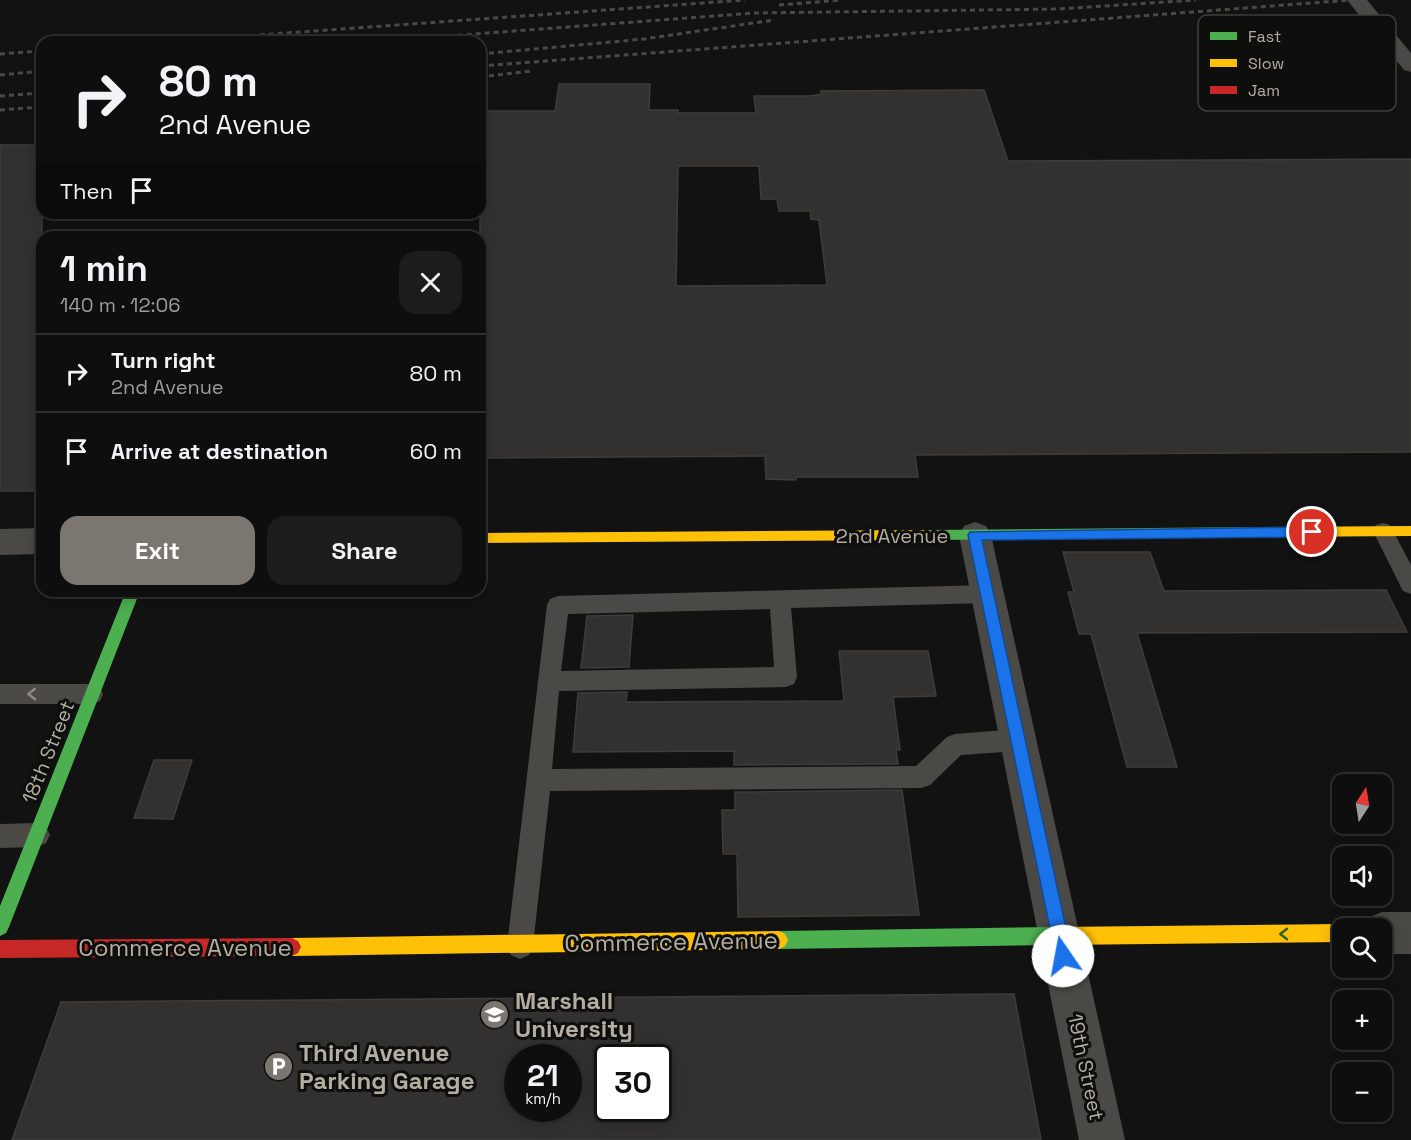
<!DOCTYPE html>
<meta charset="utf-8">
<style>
:root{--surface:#0e0e0e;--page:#1c1c1c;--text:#f1f3f6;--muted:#9b9c9e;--line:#2e2e2e;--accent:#7b7770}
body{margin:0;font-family:"Space Grotesk",sans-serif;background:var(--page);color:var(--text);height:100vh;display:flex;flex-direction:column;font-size:22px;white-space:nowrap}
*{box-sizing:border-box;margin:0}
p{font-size:20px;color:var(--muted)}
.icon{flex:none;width:33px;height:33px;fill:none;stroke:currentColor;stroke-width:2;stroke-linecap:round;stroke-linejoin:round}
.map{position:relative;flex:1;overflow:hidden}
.side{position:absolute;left:36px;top:231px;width:450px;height:366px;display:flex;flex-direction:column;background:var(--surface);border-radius:18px;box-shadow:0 3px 15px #0003,0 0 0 2px var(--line)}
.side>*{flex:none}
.guide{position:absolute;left:36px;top:36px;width:450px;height:183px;border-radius:18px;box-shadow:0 3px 15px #0003,0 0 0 2px var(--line);background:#0e0e0e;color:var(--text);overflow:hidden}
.needle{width:39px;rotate:12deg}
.controls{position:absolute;left:1332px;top:774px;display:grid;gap:12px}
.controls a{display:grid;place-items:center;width:60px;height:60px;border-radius:12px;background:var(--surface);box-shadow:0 3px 15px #0003,0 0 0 2px var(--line);font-size:30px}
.speed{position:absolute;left:504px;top:1044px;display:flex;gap:12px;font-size:30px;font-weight:700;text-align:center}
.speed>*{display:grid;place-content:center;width:78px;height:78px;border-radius:50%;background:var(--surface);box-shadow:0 3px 15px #0003,0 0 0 2px var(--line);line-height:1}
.speed small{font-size:15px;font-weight:400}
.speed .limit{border:3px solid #111;border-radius:9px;background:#fff;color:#111}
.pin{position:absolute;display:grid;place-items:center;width:51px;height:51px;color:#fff;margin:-26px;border:3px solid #fff;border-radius:50%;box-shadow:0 2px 6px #0007}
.me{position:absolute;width:66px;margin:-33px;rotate:348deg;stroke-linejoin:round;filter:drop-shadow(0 0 4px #0008)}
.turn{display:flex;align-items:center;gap:21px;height:126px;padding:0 24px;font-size:27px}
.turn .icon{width:78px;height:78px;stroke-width:2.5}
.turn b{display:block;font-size:42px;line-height:51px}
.then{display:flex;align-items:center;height:57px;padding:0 24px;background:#0003;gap:12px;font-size:22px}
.round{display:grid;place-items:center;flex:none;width:63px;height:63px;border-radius:18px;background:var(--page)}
.headline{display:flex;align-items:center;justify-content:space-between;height:102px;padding:0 24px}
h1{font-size:36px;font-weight:600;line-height:45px}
.button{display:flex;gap:12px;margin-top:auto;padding:12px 24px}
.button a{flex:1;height:69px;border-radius:18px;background:var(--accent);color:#fff;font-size:24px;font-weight:600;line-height:69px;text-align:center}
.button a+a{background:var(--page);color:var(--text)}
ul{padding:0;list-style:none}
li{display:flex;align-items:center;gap:18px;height:78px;padding:0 24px;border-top:2px solid var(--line)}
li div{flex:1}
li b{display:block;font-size:22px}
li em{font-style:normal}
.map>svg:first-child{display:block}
.building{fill:#32312f;stroke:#3e3d3a;stroke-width:1.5;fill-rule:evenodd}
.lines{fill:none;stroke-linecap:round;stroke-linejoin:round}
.lane{fill:#4b4946;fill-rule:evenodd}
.street{fill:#4b4946;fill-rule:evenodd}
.fast{fill:#4caf50;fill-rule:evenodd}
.slow{fill:#ffc107;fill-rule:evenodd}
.jam{fill:#c62828;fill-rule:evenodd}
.rail{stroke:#4a4946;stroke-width:3;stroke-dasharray:5 4;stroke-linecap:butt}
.oneway{stroke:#8f8a82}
.oneway2{stroke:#2d5e2e}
.route{fill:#1a73e8;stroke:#114b97;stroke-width:1.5}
.labels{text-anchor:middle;stroke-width:6;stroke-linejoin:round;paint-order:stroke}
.street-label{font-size:20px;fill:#b3ada3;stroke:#0e0e0c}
.near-street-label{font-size:24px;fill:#b3ada3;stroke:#0e0e0c}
.near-poi-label{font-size:24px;font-weight:bold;fill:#b3ada3;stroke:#0e0e0c;text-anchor:start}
.key{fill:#0e0e0c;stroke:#403e39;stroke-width:1.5}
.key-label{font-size:16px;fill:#b3ada3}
</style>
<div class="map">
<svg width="1411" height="1140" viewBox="0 0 1411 1140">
<rect width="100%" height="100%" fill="#121212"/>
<path class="building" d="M 559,84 L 650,84 L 649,110 L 678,110 L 678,113 L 756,113 L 754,96 L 810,96 L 822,94 L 821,91 L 984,90 L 1008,161 L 1411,159 L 1411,452 L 915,455 L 918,477 L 796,477 L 796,480 L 766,479 L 765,456 L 480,458 L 480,111 L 555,111 ZM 678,166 L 759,166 L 761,199 L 777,199 L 779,211 L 810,211 L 811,219 L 819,220 L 827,285 L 676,286 Z
M 0,145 L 42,145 L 42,491 L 0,491 Z
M 1063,552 L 1150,552 L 1164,591 L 1386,590 L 1407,632 L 1137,633 L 1177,767 L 1127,767 L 1091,634 L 1079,634 L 1068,592 L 1074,592 Z
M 633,615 L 629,667 L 581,668 L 587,616 Z
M 839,651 L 928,651 L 936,696 L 893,697 L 900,750 L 896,750 L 898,764 L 734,765 L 734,751 L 573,752 L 578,693 L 627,692 L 626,702 L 844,701 Z
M 154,760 L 192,760 L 173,819 L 134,818 Z
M 902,790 L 919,915 L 738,917 L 737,854 L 723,854 L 722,810 L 735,810 L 735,792 Z
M 1014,994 L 1041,1140 L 12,1140 L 61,1002 ZM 518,1058 L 568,1058 L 568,1108 L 518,1108 ZM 608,1058 L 658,1058 L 658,1108 L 608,1108 Z"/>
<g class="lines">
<path class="lane" d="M 1383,523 L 1390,525 L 1411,565 L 1411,594 L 1403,591 L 1373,531 L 1376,525 Z
M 988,585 L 996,588 L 999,594 L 996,600 L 988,603 L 791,608 L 797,677 L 794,684 L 786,687 L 559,691 L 552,769 L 916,766 L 947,737 L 955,734 L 1018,729 L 1026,733 L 1030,740 L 1026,747 L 1018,751 L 961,755 L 930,785 L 921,788 L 550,791 L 533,946 L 529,955 L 520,959 L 511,955 L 507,946 L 547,605 L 550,599 L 558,596 ZM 770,609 L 774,667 L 561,671 L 568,614 Z
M 0,684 L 92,684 L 100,687 L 103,694 L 100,701 L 92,704 L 0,704 Z
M 37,823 L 46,827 L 50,835 L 46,843 L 37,847 L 0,848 L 0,824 Z"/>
<path class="street" d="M 1347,0 L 1367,0 L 1411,53 L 1411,72 L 1404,70 Z
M 975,522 L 986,526 L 991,535 L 1125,1140 L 1079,1140 L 959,535 L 964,526 Z
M 42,528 L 42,554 L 0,555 L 0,529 Z
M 1382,912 L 1411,912 L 1411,954 L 1382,954 L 1382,928 L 1363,928 L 1367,918 Z"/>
<path class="fast" d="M 1259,527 L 1266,532 L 1259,537 L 929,540 L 922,535 L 929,530 Z
M 126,591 L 140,591 L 9,927 L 6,933 L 0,936 L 0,906 Z
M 1056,927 L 1062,930 L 1065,936 L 1062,942 L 1056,945 L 779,949 L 773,946 L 770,940 L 773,934 L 779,931 Z"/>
<path class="slow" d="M 1411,526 L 1411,536 L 1259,537 L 1252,532 L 1259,527 Z
M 929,530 L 936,535 L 929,540 L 480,543 L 480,533 Z
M 1342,924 L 1349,928 L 1342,928 L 1342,942 L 1056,945 L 1050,942 L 1047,936 L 1050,930 L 1056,927 Z
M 779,931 L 785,934 L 788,940 L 785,946 L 779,949 L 292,956 L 286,953 L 283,947 L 286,941 L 292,938 Z"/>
<path class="jam" d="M 292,938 L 298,941 L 301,947 L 298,953 L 292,956 L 0,958 L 0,940 Z"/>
<path class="rail" d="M 779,5 L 842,0
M 161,42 L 745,0
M 368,42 L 754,13 L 1059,9 L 1196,0
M 0,54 L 42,51
M 480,54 L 644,39 L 774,20
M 480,66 L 1351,0
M 0,75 L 42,71
M 480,77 L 531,71
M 0,96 L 42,93
M 0,110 L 42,107"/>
</g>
<defs><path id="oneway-chevron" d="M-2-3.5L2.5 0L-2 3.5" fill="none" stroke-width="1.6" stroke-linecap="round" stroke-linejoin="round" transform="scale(1.5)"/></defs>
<use class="oneway" href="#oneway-chevron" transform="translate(32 694) rotate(179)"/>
<use class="oneway2" href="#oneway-chevron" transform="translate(1284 934) rotate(180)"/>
<path class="route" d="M 1312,527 L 1319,532 L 1312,537 L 982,540 L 1072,956 L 1069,962 L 1063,965 L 1057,962 L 968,535 L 970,532 Z"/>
<defs>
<symbol id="university-disc" viewBox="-11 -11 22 22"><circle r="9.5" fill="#7b7770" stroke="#0e0e0c"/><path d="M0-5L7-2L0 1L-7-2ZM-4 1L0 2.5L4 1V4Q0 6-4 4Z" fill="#fff"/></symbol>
<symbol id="parking-disc" viewBox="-11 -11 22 22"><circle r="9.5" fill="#7b7770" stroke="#0e0e0c"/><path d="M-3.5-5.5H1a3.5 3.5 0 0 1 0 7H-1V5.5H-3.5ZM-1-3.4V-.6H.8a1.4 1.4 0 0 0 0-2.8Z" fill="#fff"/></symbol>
</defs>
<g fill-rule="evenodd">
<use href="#university-disc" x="478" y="998" width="33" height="33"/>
<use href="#parking-disc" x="262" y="1050" width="33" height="33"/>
</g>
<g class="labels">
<g class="street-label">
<text x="892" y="543">2nd Avenue</text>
<text transform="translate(48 752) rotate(-68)" y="7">18th Street</text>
<text transform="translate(1086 1067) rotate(78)" y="7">19th Street</text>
</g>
<g class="near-street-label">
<text transform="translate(671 942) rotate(-1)" y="8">Commerce Avenue</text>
<text x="185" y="956">Commerce Avenue</text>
</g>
<g class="near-poi-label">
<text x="515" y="1009">Marshall<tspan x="515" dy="28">University</tspan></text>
<text x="299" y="1061">Third Avenue<tspan x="299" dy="28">Parking Garage</tspan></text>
</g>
</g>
<rect x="1198" y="15" width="198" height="96" rx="9" class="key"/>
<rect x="1210" y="32" width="27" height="8" fill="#4caf50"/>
<rect x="1210" y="59" width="27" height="8" fill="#ffc107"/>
<rect x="1210" y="86" width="27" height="8" fill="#c62828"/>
<g class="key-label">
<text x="1248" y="42">Fast</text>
<text x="1248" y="69">Slow</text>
<text x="1248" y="96">Jam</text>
</g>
</svg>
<div class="controls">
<a><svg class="needle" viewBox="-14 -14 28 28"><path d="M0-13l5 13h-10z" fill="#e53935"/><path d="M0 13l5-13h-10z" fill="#9b9c9e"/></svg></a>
<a><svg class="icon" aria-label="sound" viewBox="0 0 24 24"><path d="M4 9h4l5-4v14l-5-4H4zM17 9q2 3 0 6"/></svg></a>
<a><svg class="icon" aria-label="search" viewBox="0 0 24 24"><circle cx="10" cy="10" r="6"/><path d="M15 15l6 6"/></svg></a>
<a>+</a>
<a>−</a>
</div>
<div class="speed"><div>21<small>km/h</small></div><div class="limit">30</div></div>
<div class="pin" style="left:1312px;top:532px;background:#d93025"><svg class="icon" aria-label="arrive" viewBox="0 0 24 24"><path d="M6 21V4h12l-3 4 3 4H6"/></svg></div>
<svg class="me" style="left:1063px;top:956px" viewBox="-20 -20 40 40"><circle r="19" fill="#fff"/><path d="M0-13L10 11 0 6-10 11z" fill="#1a73e8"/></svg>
<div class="guide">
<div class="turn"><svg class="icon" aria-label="right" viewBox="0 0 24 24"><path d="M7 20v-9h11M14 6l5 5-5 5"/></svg><div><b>80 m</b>2nd Avenue</div></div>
<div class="then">Then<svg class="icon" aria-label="arrive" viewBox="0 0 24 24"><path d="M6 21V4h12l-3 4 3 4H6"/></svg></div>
</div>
<section class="side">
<div class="headline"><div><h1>1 min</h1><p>140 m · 12:06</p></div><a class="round"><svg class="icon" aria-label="close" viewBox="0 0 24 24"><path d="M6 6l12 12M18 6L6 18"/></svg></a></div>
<ul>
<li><svg class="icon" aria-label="right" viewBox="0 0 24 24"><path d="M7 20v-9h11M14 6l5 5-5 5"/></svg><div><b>Turn right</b><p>2nd Avenue</p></div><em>80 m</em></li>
<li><svg class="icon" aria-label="arrive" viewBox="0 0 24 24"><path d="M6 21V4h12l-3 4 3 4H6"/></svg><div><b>Arrive at destination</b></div><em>60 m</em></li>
</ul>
<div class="button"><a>Exit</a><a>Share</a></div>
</section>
</div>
